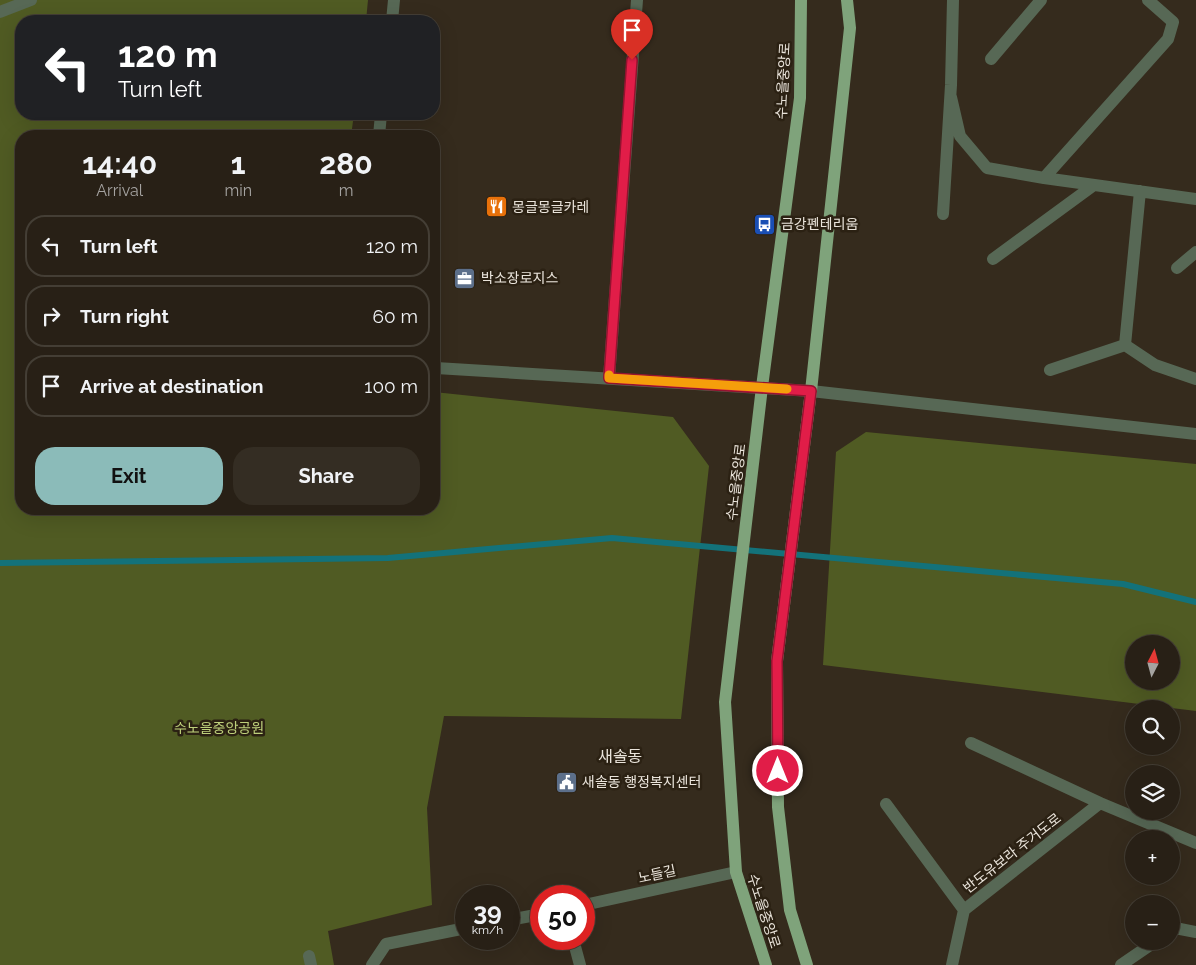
<!DOCTYPE html>
<meta charset="utf-8">
<style>
:root{--surface:#282016;--page:#342d23;--text:#f1f3f6;--muted:#a5a3a1;--line:#443e35;--accent:#8bbbb9}
body{margin:0;font-family:Raleway,"Noto Sans KR",sans-serif;background:var(--page);color:var(--text);height:100vh;display:flex;flex-direction:column;font-size:19px;white-space:nowrap}
*{box-sizing:border-box;margin:0}
p{font-size:16px;color:var(--muted)}
.icon{flex:none;width:28px;height:28px;fill:none;stroke:currentColor;stroke-width:2;stroke-linecap:round;stroke-linejoin:round}
.map{position:relative;flex:1;overflow:hidden}
.sheet{position:absolute;left:15px;top:130px;width:425px;height:385px;display:flex;flex-direction:column;background:var(--surface);border-radius:20px;box-shadow:0 5px 20px #0002,0 0 0 1px var(--line)}
.sheet>*{flex:none}
.banner{position:absolute;left:15px;top:15px;width:425px;height:105px;border-radius:20px;box-shadow:0 5px 20px #0002,0 0 0 1px var(--line);background:#202124;color:#fff;overflow:hidden}
.needle{width:32px;rotate:6deg}
.buttons{position:absolute;left:1125px;top:635px;display:grid;gap:10px}
.buttons a{display:grid;place-items:center;width:55px;height:55px;border-radius:50%;background:var(--surface);box-shadow:0 5px 20px #0002,0 0 0 1px var(--line);font-size:25px}
.speed{position:absolute;left:455px;top:885px;display:flex;gap:10px;font-size:25px;font-weight:700;text-align:center}
.speed>*{display:grid;place-content:center;width:65px;height:65px;border-radius:50%;background:var(--surface);box-shadow:0 5px 20px #0002,0 0 0 1px var(--line);line-height:1}
.speed small{font-size:12px;font-weight:400}
.speed .limit{border:8px solid #d22;background:#fff;color:#111}
.pin{position:absolute;display:grid;place-items:center;width:42px;height:42px;color:#fff;margin:-51px -21px;border-radius:50% 50% 50% 0;rotate:-45deg;box-shadow:0 0 5px #0007}
.pin .icon{rotate:45deg}
.me{position:absolute;width:55px;margin:-28px;rotate:0deg;stroke-linejoin:round;filter:drop-shadow(0 0 4px #0008)}
.turn{display:flex;align-items:center;gap:18px;height:105px;padding:0 20px;font-size:22px}
.turn .icon{width:65px;height:65px;stroke-width:2.5}
.turn b{display:block;font-size:35px;line-height:42px}
.eta{display:flex;justify-content:space-evenly;align-items:center;height:85px;text-align:center}
.eta b{font-size:30px;font-weight:700;line-height:35px}
.button{display:flex;gap:10px;margin-top:auto;padding:10px 20px}
.button a{flex:1;height:58px;border-radius:20px;background:var(--accent);color:#111;font-size:20px;font-weight:700;line-height:58px;text-align:center}
.button a+a{background:var(--page);color:var(--text)}
ul{padding:0;list-style:none}
li{display:flex;align-items:center;gap:15px;height:62px;margin:0 10px 8px;padding:0 10px;border:2px solid var(--line);border-radius:20px}
li div{flex:1}
li b{display:block;font-size:19px}
li em{font-style:normal}
.map>svg:first-child{display:block}
.green{fill:#505b23;fill-rule:evenodd}
.lines{fill:none;stroke-linecap:round;stroke-linejoin:round}
.stream{stroke:#13727a;stroke-width:6}
.minor{stroke:#576855;stroke-width:12}
.major{stroke:#7fa37b;stroke-width:12}
.route-casing{stroke:#92132f;stroke-width:12}
.route{stroke:#e11d48;stroke-width:9}
.slow{stroke:#f59e0b;stroke-width:9}
.labels{text-anchor:middle;stroke-width:5;stroke-linejoin:round;paint-order:stroke}
.street-label{font-size:14px;fill:#eae4db;stroke:#2b2113}
.poi-label{font-size:14px;fill:#eae4db;stroke:#2b2113;text-anchor:start}
.park-label{font-size:14px;fill:#bed07b;stroke:#2b2113}
.quarter-label{font-size:16px;fill:#eae4db;stroke:#2b2113}
</style>
<div class="map">
<svg width="1196" height="965" viewBox="0 0 1196 965">
<rect width="100%" height="100%" fill="#352b1d"/>
<path class="green" d="M 0,0 L 368,0 L 366,21 L 21,21 L 21,114 L 354,114 L 351,136 L 21,136 L 21,509 L 434,509 L 434,392 L 673,417 L 709,466 L 681,719 L 444,716 L 427,808 L 432,905 L 328,931 L 334,965 L 0,965 Z
M 866,432 L 1196,464 L 1196,711 L 823,665 L 836,452 ZM 1134,644 L 1171,644 L 1171,681 L 1134,681 Z"/>
<g class="lines">
<path class="stream" d="M 0,563 L 388,558 L 612,538 L 1123,584 L 1196,602"/>
<path class="minor" d="M 0,12 L 31,0
M 392,21 L 394,0
M 991,59 L 1041,0
M 951,97 L 960,136 L 987,168 L 1044,178 L 1196,199
M 379,136 L 381,114
M 1044,178 L 1168,39 L 1173,22 L 1148,0
M 943,214 L 951,85 L 953,0
M 993,259 L 1094,185
M 1177,268 L 1196,252
M 1125,345 L 1140,191
M 1125,345 L 1155,365 L 1196,379
M 434,366 L 436,368 L 811,391 L 1196,434
M 1050,370 L 1125,345
M 609,378 L 637,0
M 971,743 L 1100,803
M 886,804 L 964,910 L 1100,803 L 1196,843
M 584,905 L 736,872
M 509,920 L 541,914
M 1171,931 L 1175,928 L 1196,932
M 573,939 L 580,965
M 309,956 L 311,965
M 372,965 L 386,944 L 466,928
M 952,965 L 964,910
M 1121,965 L 1156,941"/>
<path class="major" d="M 766,965 L 736,872 L 725,702 L 762,387 L 800,98 L 801,0
M 807,965 L 790,910 L 778,807 L 777,661 L 811,391 L 850,28 L 847,0"/>
</g>
<g class="lines">
<defs>
<path id="route" d="M 632,60 L 609,378 L 811,391 L 777,661 L 778,771"/>
</defs>
<use href="#route" class="route-casing"/>
<use href="#route" class="route"/>
<path class="slow" d="M 609,375 L 609,378 L 787,389"/>
</g>
<defs>
<symbol id="restaurant-square" viewBox="-11 -11 22 22"><rect x="-9" y="-9" width="18" height="18" rx="4" fill="#e8710a" stroke="#2b2113"/><path d="M-5-6h1v4h1v-4h1v4h1v-4h1v5L-1.5 .5V6h-2V.5L-5-1ZM5-6V6H3V1.5H1.5Q1.5-4 5-6Z" fill="#fff"/></symbol>
<symbol id="bus-square" viewBox="-11 -11 22 22"><rect x="-9" y="-9" width="18" height="18" rx="4" fill="#1a4fb4" stroke="#2b2113"/><path d="M-5-6H5V4H4V6H2V4H-2V6H-4V4H-5ZM-3.5-4V0h7V-4ZM-3.5 1.2v1.5H-2V1.2ZM2 1.2v1.5H3.5V1.2Z" fill="#fff"/></symbol>
<symbol id="office-square" viewBox="-11 -11 22 22"><rect x="-9" y="-9" width="18" height="18" rx="4" fill="#5c6f8a" stroke="#2b2113"/><path d="M-6-3h4V-5.5h4V-3h4V5H-6ZM-1-4.5V-3h2v-1.5ZM-6 0V1H6V0Z" fill="#fff"/></symbol>
<symbol id="civic-square" viewBox="-11 -11 22 22"><rect x="-9" y="-9" width="18" height="18" rx="4" fill="#5c6f8a" stroke="#2b2113"/><path d="M-.6-6.5H3V-4.5H.6V-3L4-1V1h2V6H-6V1h2V-1L-.6-3ZM-1.2 2.5V6h2.4V2.5Z" fill="#fff"/></symbol>
</defs>
<g fill-rule="evenodd">
<use href="#restaurant-square" x="484" y="194" width="25" height="25"/>
<use href="#bus-square" x="752" y="212" width="25" height="25"/>
<use href="#office-square" x="452" y="266" width="25" height="25"/>
<use href="#civic-square" x="554" y="770" width="25" height="25"/>
</g>
<g class="labels">
<g class="street-label">
<text transform="translate(783 81) rotate(-87)" y="5">수노을중앙로</text>
<text transform="translate(736 482) rotate(-83)" y="5">수노을중앙로</text>
<text transform="translate(1012 853) rotate(-38)" y="5">반도유보라 주거도로</text>
<text transform="translate(657 874) rotate(-12)" y="5">노들길</text>
<text transform="translate(764 911) rotate(72)" y="5">수노을중앙로</text>
</g>
<g class="poi-label">
<text x="512" y="212">몽글몽글카레</text>
<text x="781" y="229">금강펜테리움</text>
<text x="481" y="283">박소장로지스</text>
<text x="582" y="787">새솔동 행정복지센터</text>
</g>
<g class="park-label">
<text x="219" y="733">수노을중앙공원</text>
</g>
<g class="quarter-label">
<text x="620" y="762">새솔동</text>
</g>
</g>
</svg>
<div class="buttons">
<a><svg class="needle" viewBox="-14 -14 28 28"><path d="M0-13l5 13h-10z" fill="#e53935"/><path d="M0 13l5-13h-10z" fill="#a5a3a1"/></svg></a>
<a><svg class="icon" aria-label="search" viewBox="0 0 24 24"><circle cx="10" cy="10" r="6"/><path d="M15 15l6 6"/></svg></a>
<a><svg class="icon" aria-label="layers" viewBox="0 0 24 24"><path d="M12 4l9 5-9 5-9-5zM3 14l9 5 9-5"/></svg></a>
<a>+</a>
<a>−</a>
</div>
<div class="speed"><div>39<small>km/h</small></div><div class="limit">50</div></div>
<div class="pin" style="left:632px;top:60px;background:#d93025"><svg class="icon" aria-label="arrive" viewBox="0 0 24 24"><path d="M6 21V4h12l-3 4 3 4H6"/></svg></div>
<svg class="me" style="left:778px;top:771px" viewBox="-20 -20 40 40"><circle r="17" fill="#e11d48" stroke="#fff" stroke-width="3"/><path d="M0-11L8 9 0 5-8 9z" fill="#fff"/></svg>
<div class="banner">
<div class="turn"><svg class="icon" aria-label="left" viewBox="0 0 24 24"><path d="M17 20v-9H6M10 6l-5 5 5 5"/></svg><div><b>120 m</b>Turn left</div></div>
</div>
<section class="sheet">
<div class="eta">
<div><b>14:40</b><p>Arrival</p></div>
<div><b>1</b><p>min</p></div>
<div><b>280</b><p>m</p></div>
</div>
<ul>
<li><svg class="icon" aria-label="left" viewBox="0 0 24 24"><path d="M17 20v-9H6M10 6l-5 5 5 5"/></svg><div><b>Turn left</b></div><em>120 m</em></li>
<li><svg class="icon" aria-label="right" viewBox="0 0 24 24"><path d="M7 20v-9h11M14 6l5 5-5 5"/></svg><div><b>Turn right</b></div><em>60 m</em></li>
<li><svg class="icon" aria-label="arrive" viewBox="0 0 24 24"><path d="M6 21V4h12l-3 4 3 4H6"/></svg><div><b>Arrive at destination</b></div><em>100 m</em></li>
</ul>
<div class="button"><a>Exit</a><a>Share</a></div>
</section>
</div>
